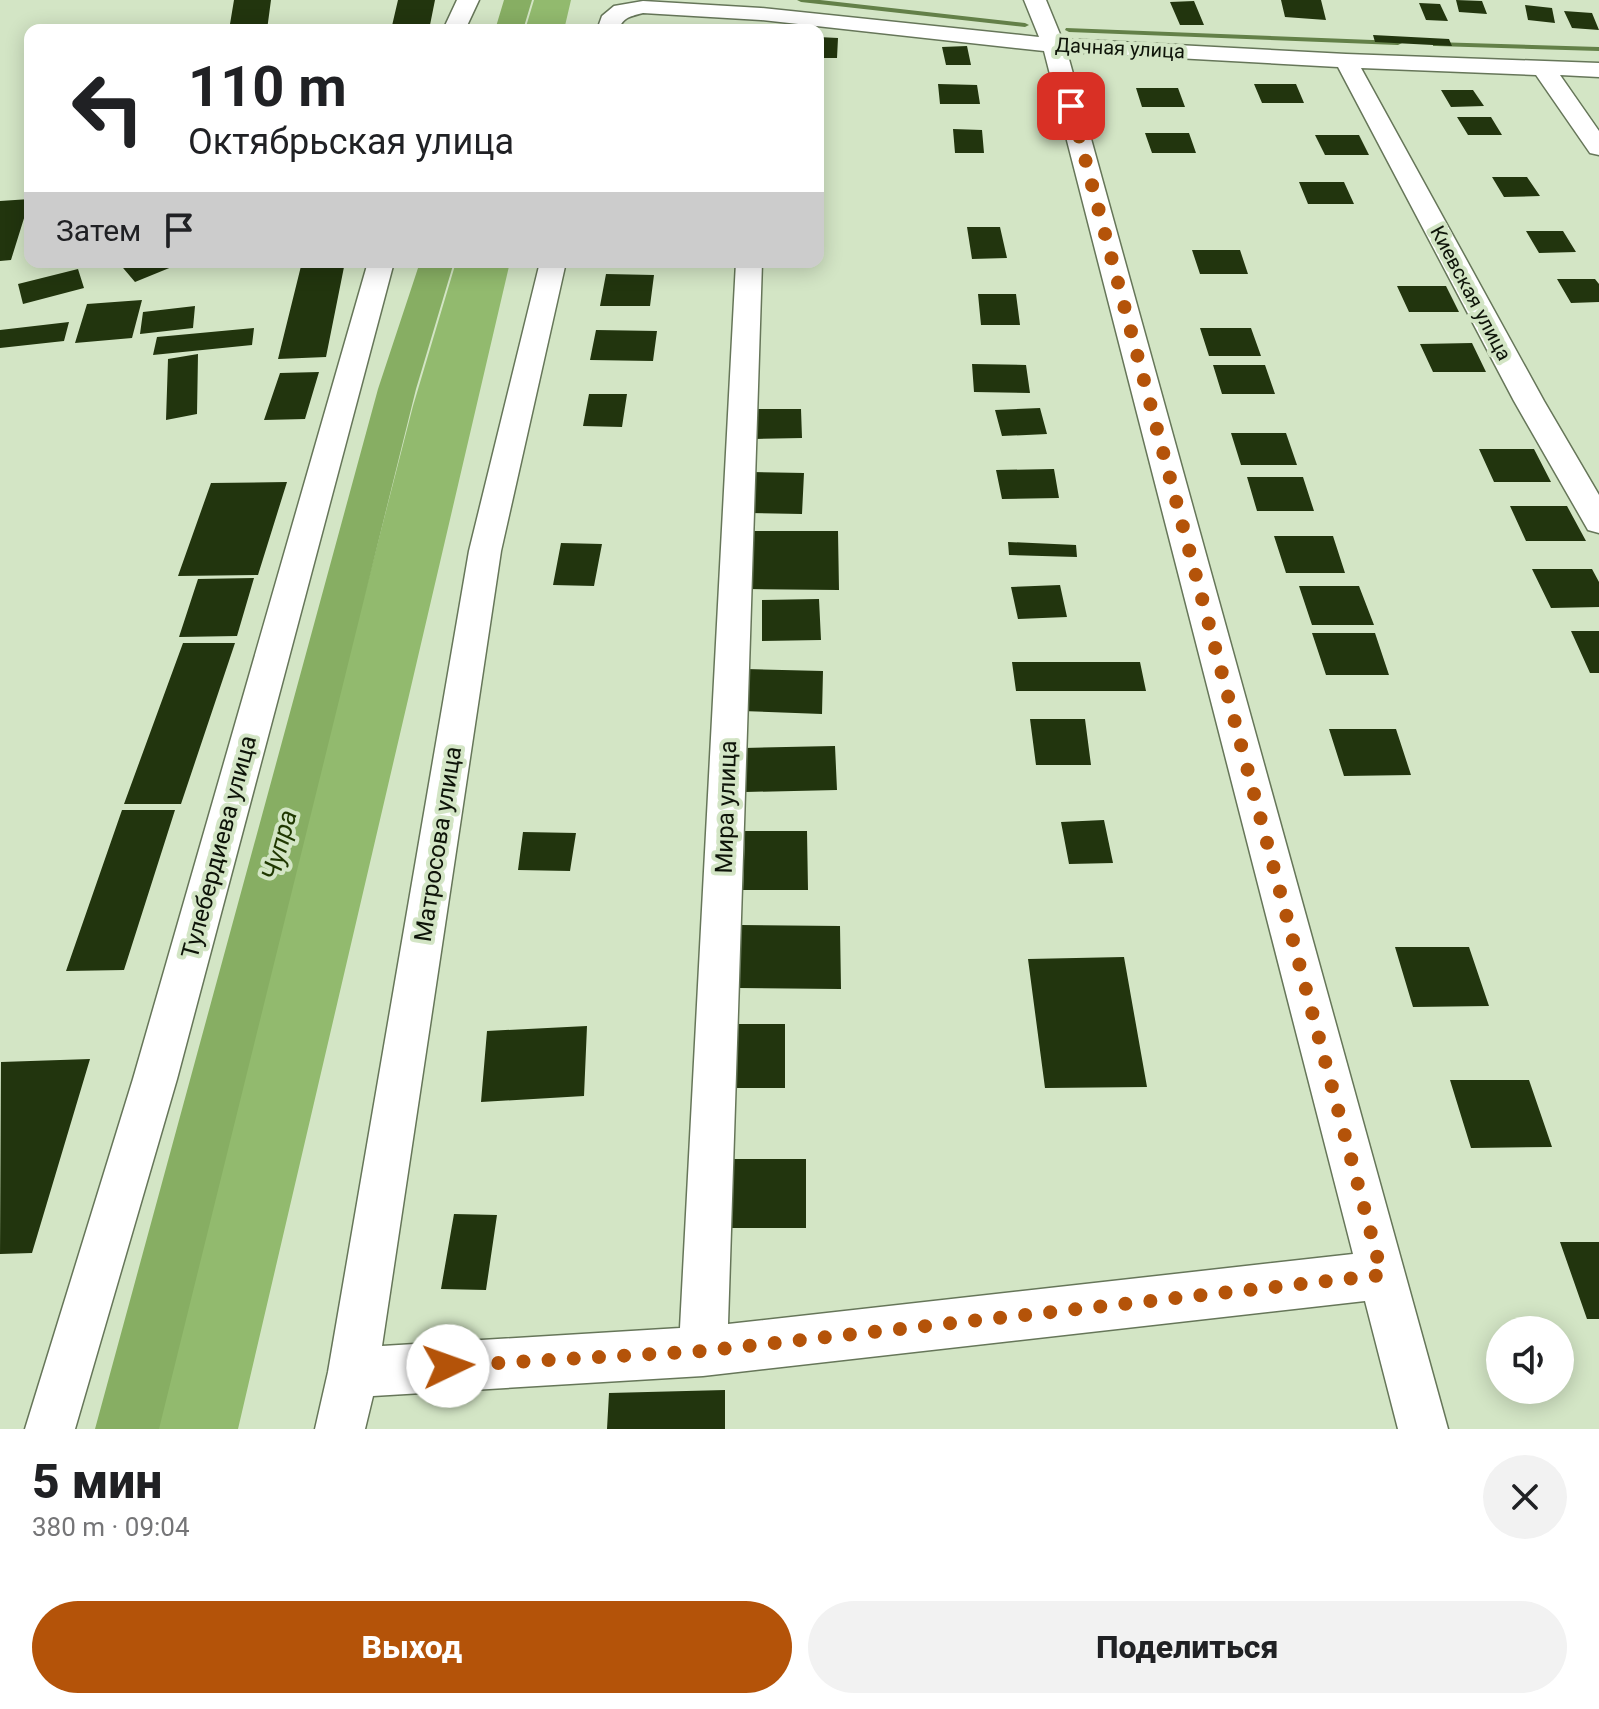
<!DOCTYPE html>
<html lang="ru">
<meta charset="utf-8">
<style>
:root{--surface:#fff;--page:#f2f2f2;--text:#202124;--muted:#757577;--accent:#b45309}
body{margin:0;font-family:Roboto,sans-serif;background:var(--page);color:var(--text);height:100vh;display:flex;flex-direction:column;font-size:30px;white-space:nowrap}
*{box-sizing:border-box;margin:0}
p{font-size:26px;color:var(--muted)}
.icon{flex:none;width:44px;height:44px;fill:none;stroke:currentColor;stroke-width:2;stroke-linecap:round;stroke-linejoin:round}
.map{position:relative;height:1429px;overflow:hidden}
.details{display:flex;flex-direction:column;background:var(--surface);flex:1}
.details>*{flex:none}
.guide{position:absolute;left:24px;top:24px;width:800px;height:244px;border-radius:16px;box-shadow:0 4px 20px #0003;background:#fff;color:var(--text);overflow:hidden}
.fabs{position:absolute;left:1486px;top:1316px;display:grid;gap:16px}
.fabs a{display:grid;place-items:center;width:88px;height:88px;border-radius:50%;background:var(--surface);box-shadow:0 4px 20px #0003;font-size:40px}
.pin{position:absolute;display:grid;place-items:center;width:68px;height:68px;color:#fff;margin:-34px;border-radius:16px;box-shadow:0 4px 12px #0006}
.me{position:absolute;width:88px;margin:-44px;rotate:87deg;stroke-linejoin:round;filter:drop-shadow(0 0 6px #0008)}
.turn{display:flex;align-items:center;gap:28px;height:168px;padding:0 32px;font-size:36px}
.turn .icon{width:104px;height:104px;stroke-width:2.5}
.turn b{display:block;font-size:56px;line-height:68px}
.then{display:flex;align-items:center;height:76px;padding:0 32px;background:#0003;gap:16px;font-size:30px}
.round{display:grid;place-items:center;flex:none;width:84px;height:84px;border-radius:42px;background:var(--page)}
.headline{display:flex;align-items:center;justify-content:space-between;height:136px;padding:0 32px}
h1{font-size:48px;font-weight:800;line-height:60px}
.button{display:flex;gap:16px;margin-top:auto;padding:16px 32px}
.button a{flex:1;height:92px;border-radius:48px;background:var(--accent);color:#fff;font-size:32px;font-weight:800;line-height:92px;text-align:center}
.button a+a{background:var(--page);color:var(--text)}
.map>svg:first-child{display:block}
.forest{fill:#92ba6e}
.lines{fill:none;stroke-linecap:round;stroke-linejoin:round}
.stream{fill:#638048;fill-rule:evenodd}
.canal{fill:#87ae63;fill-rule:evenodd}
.building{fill:#22350e}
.minor-casing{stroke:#667659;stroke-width:3}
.minor{fill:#fff;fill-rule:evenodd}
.route{stroke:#b45309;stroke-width:14;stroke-dasharray:0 25.2}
.labels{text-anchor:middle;stroke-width:8;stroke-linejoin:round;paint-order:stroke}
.far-street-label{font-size:20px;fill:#0e1409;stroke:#d3e5c5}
.street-label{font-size:24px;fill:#0e1409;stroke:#d3e5c5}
.water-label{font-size:26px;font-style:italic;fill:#1f3700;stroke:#d3e5c5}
</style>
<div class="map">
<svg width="1599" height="1429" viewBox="0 0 1599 1429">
<rect width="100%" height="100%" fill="#d3e5c5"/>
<path class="forest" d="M 534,0 L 571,0 L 564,30 L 525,30 Z
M 456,262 L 510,262 L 238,1429 L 150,1429 L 413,406 Z"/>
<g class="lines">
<path class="stream" d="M 797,0 L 820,0 L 1025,23 L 1029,25 L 1025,27 L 801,2 Z
M 1066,28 L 1398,41 L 1402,43 L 1398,45 L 1069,32 L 1065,30 Z
M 1433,42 L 1599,47 L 1599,51 L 1436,46 L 1433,46 Z"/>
<path class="canal" d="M 504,0 L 532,0 L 523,30 L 495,30 Z
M 420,262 L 454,262 L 416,389 L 159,1429 L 95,1429 L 378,389 Z"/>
</g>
<path class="building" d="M 234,0 L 271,0 L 267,30 L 229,30 Z
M 398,0 L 435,0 L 429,30 L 391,30 Z
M 1281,0 L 1321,0 L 1326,20 L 1285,17 Z
M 1456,0 L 1482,1 L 1487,14 L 1459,12 Z
M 1194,1 L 1204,25 L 1180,25 L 1170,2 Z
M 1419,3 L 1440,4 L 1448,21 L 1426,20 Z
M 1525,5 L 1552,8 L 1555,23 L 1528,20 Z
M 1564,11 L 1592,13 L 1599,30 L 1572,28 Z
M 1373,35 L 1449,39 L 1452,46 L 1375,42 Z
M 818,37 L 838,38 L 837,58 L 818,58 Z
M 967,46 L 971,65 L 946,65 L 942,47 Z
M 938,84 L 977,85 L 980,104 L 940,104 Z
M 1254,84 L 1296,84 L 1304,103 L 1262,103 Z
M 1136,88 L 1178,88 L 1185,107 L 1142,107 Z
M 1441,90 L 1473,90 L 1484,106 L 1451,107 Z
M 1457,117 L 1491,117 L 1502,135 L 1468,135 Z
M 953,129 L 982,130 L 984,153 L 955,153 Z
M 1145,133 L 1189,133 L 1196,153 L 1152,153 Z
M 1315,135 L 1359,135 L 1369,155 L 1325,155 Z
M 1492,177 L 1527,177 L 1540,196 L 1504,197 Z
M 1299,182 L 1344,182 L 1354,204 L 1308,204 Z
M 30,199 L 11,260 L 0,261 L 0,201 Z
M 967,227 L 1000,227 L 1007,258 L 972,259 Z
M 1526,231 L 1563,231 L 1576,252 L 1539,253 Z
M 1192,250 L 1240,250 L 1248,274 L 1200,274 Z
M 118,262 L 184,262 L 135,282 Z
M 302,262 L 345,262 L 326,357 L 278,359 Z
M 78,269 L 84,288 L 23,304 L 18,284 Z
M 606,274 L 654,275 L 650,306 L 600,306 Z
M 1557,279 L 1595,279 L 1599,284 L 1599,302 L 1571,303 Z
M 1397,286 L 1446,286 L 1459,312 L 1409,312 Z
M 978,294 L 1016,294 L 1020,325 L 981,325 Z
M 142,300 L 132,338 L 75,343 L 87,304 Z
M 195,306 L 193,328 L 140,334 L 143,312 Z
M 69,322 L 64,341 L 0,348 L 0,330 Z
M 254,328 L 252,345 L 153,355 L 157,337 Z
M 1200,328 L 1251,328 L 1261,356 L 1209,356 Z
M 596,330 L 657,331 L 653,361 L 590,360 Z
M 1472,343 L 1486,372 L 1433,372 L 1420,344 Z
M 198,354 L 197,414 L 166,420 L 168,359 Z
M 972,364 L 1026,365 L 1030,393 L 974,392 Z
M 1213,365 L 1265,365 L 1275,394 L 1222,394 Z
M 319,372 L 305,419 L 264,420 L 280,373 Z
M 589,394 L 627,394 L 622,427 L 583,426 Z
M 1040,408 L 1047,434 L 1002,436 L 995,410 Z
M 754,409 L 801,409 L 802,438 L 755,439 Z
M 1231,433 L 1286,433 L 1297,465 L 1241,465 Z
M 1479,449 L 1534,449 L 1551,482 L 1494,482 Z
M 1054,469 L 1059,498 L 1002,499 L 996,470 Z
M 751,472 L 804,473 L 802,514 L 748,513 Z
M 1247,477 L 1303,477 L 1314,511 L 1257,511 Z
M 287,482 L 258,575 L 178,576 L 211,483 Z
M 1510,506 L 1567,506 L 1586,541 L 1526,541 Z
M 750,531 L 838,531 L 839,590 L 747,589 Z
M 1274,536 L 1333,536 L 1345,573 L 1286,573 Z
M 1008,542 L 1076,545 L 1077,557 L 1009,555 Z
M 561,543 L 602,544 L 594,586 L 553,585 Z
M 1532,569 L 1592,569 L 1599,582 L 1599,607 L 1551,608 Z
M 254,578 L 237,636 L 179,637 L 198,579 Z
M 1060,585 L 1067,617 L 1018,619 L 1011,587 Z
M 1299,586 L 1359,586 L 1374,625 L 1312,625 Z
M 819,599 L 821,640 L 762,641 L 762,600 Z
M 1571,631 L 1599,631 L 1599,673 L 1590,673 Z
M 1312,633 L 1375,633 L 1389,675 L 1326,675 Z
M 183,643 L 235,643 L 181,804 L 124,804 Z
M 1012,662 L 1140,662 L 1146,691 L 1016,691 Z
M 746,669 L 823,671 L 822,714 L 742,711 Z
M 1030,719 L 1085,719 L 1091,765 L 1036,765 Z
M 1329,729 L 1396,729 L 1411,775 L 1344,776 Z
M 835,746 L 837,790 L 745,792 L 744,748 Z
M 122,810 L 175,810 L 124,970 L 66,971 Z
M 1104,820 L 1113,863 L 1069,864 L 1061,822 Z
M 745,831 L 807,831 L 808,890 L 743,890 Z
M 523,832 L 576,833 L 570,871 L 518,870 Z
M 741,925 L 840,926 L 841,989 L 738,988 Z
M 1395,947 L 1469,947 L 1489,1006 L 1413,1007 Z
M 1124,957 L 1147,1087 L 1045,1088 L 1028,959 Z
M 734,1024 L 785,1024 L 785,1088 L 732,1088 Z
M 587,1026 L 584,1096 L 481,1102 L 487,1031 Z
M 90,1059 L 32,1253 L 0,1254 L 1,1062 Z
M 1450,1080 L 1529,1080 L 1552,1147 L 1471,1148 Z
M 732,1159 L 806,1159 L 806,1228 L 731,1228 Z
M 454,1214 L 497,1215 L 486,1290 L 441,1289 Z
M 1560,1242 L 1599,1242 L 1599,1319 L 1587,1319 Z
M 725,1390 L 725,1429 L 607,1429 L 609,1393 Z"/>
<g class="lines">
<defs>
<path id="minor" d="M 457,0 L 479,0 L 465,30 L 443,30 Z
M 1024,0 L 1046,0 L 1062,39 L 1346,54 L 1599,63 L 1599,77 L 1560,75 L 1599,131 L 1599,155 L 1590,153 L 1536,75 L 1361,68 L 1544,401 L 1599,495 L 1599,533 L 1588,530 L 1514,401 L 1338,67 L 1067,52 L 1448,1429 L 1398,1429 L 1365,1301 L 703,1376 L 373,1396 L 365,1429 L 315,1429 L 328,1372 L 469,551 L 540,262 L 566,262 L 501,551 L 382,1346 L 680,1328 L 736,262 L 762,262 L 728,1324 L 1353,1254 L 1044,51 L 761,20 L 643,13 C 632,16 622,17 619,30 L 597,30 L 602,16 L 614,6 L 643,1 L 761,8 L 1039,37 Z
M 368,262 L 394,262 L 177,1079 L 75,1429 L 25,1429 L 133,1079 Z"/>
</defs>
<use href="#minor" class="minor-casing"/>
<use href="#minor" class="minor"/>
</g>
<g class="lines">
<path class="route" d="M 448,1366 L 703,1351 L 1382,1275 L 1071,106"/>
</g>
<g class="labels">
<g class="far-street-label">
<text transform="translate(1120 48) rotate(3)" y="7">Дачная улица</text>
<text transform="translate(1471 293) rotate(62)" y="7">Киевская улица</text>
</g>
<g class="street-label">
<text transform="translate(726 807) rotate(-88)" y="8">Мира улица</text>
<text transform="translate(438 844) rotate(-81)" y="8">Матросова улица</text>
<text transform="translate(219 847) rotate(-75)" y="8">Тулебердиева улица</text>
</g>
<g class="water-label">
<text transform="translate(279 845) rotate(-75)" y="9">Чупра</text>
</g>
</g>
</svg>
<div class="fabs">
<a><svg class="icon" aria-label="sound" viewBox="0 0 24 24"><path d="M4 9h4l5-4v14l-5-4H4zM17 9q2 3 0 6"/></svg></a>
</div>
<div class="pin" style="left:1071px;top:106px;background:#d93025"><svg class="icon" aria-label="arrive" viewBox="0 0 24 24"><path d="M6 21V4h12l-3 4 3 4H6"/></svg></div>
<svg class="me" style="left:448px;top:1366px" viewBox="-20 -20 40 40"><circle r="19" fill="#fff"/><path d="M0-13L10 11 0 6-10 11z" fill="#b45309"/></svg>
<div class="guide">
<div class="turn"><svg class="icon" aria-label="left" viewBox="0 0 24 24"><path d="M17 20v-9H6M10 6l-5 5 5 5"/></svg><div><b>110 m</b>Октябрьская улица</div></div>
<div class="then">Затем<svg class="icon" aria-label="arrive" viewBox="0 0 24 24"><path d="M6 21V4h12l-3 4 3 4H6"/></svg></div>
</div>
</div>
<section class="details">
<div class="headline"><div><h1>5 мин</h1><p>380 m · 09:04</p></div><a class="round"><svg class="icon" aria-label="close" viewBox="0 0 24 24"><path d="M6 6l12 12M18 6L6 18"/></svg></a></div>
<div class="button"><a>Выход</a><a>Поделиться</a></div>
</section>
